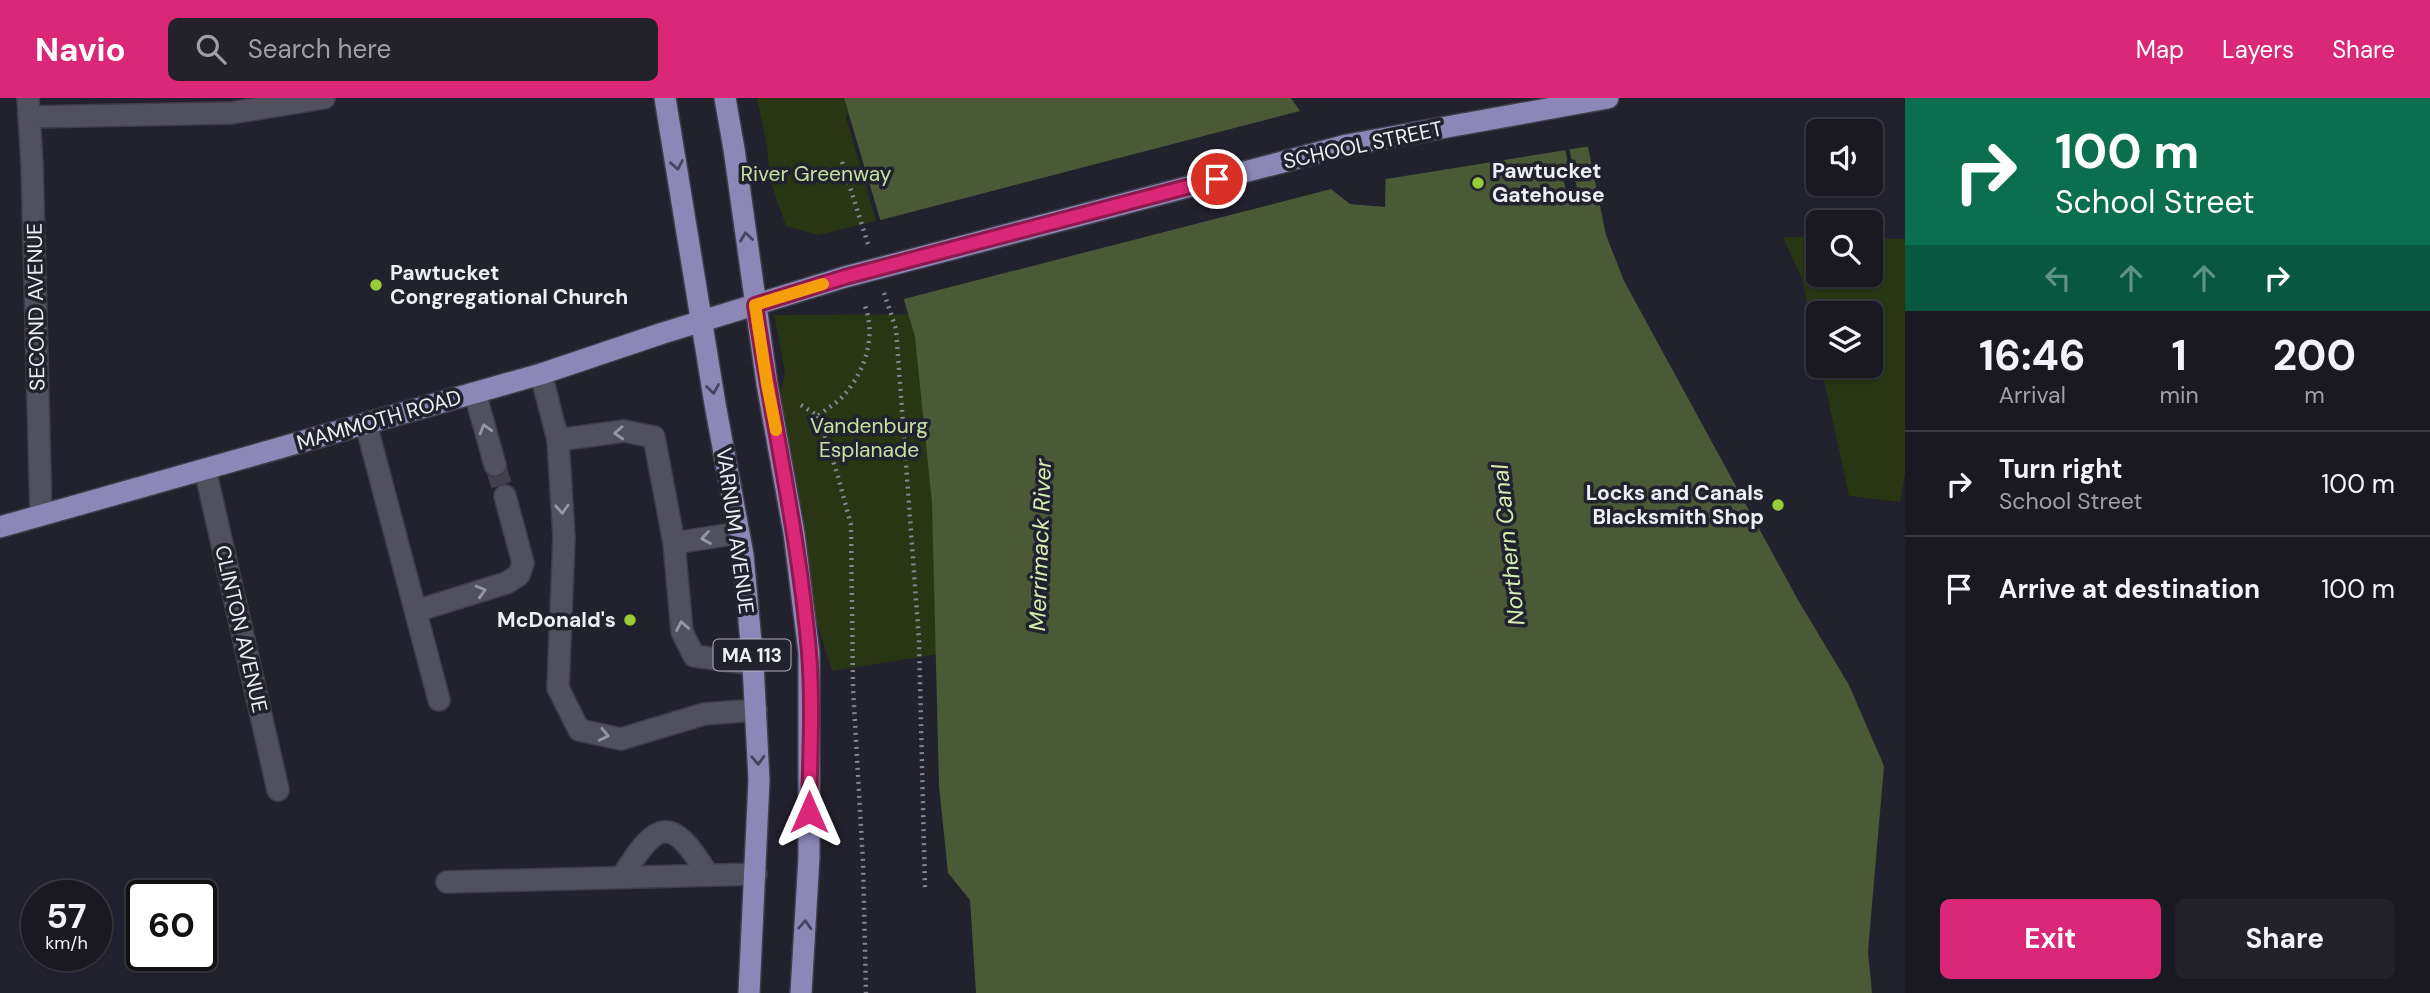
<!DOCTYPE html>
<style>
:root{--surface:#1a1922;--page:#23222a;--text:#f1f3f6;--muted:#9fa0a5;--line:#383840;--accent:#db2777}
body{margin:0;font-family:"DM Sans",sans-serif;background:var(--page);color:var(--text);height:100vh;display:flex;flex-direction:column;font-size:26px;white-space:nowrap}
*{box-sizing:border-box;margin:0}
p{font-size:23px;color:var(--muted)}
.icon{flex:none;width:38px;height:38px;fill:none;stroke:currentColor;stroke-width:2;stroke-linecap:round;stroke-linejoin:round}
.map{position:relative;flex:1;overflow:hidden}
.panel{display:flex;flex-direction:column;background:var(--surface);width:525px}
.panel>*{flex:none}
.banner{background:#0b6e4f;color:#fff;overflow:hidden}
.buttons{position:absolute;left:1806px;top:21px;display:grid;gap:14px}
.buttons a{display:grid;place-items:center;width:77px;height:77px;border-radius:10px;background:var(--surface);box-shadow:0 2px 5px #0004,0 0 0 2px var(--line);font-size:35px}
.speed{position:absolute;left:21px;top:782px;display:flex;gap:14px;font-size:35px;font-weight:700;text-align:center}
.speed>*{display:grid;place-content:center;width:91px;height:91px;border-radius:50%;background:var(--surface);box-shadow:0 2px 5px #0004,0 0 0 2px var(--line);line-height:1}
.speed small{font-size:18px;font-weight:400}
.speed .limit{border:4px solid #111;border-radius:10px;background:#fff;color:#111}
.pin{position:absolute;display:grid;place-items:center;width:60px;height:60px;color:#fff;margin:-30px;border:4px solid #fff;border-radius:50%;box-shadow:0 2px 7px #0007}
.me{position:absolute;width:77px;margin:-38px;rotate:0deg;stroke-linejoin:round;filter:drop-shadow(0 0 5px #0008)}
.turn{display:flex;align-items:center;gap:24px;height:147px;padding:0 35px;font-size:32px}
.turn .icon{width:91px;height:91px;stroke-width:2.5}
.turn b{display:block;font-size:49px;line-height:60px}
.lanes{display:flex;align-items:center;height:66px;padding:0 35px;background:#0003;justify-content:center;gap:35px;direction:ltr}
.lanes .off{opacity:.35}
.eta{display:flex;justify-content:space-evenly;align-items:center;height:119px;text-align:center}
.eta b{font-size:42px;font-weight:700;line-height:49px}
.button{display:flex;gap:14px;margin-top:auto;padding:14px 35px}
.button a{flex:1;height:80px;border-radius:10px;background:var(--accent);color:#fff;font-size:28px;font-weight:700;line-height:80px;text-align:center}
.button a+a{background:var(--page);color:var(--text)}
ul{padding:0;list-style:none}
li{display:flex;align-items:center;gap:21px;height:105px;padding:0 35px;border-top:2px solid var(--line)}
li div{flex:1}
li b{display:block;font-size:26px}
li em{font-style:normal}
header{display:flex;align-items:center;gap:42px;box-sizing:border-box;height:98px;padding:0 35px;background:var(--accent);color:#fff}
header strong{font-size:33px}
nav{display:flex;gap:38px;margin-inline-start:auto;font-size:24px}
.search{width:490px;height:63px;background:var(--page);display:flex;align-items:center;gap:18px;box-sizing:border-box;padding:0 24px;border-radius:10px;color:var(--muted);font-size:26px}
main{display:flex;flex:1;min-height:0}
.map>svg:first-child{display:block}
.green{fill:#283614}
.water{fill:#4a5936}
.pier{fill:#22212e}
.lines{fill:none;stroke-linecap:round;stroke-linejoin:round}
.minor-tunnel{stroke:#41404c;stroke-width:21;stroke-dasharray:21 10;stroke-linecap:butt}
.minor-casing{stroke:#3e3d48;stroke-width:24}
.major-casing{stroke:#3e3d48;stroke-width:24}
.path{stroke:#85848f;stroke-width:4.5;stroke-dasharray:2 5;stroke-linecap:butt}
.minor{stroke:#50505f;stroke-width:21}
.major{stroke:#8b88b8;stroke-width:21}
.major-bridge-casing{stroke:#3e3d48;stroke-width:24;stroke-linecap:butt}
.major-bridge{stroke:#8b88b8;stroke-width:21}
.oneway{stroke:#47455e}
.oneway2{stroke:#9797a3}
.route-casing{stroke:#8e194d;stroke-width:18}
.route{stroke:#db2777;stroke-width:12}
.slow{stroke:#f59e0b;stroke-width:12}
.poi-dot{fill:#97cc38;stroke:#22212e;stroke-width:2.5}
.labels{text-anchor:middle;stroke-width:7;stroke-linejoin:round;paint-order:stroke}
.shield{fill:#22212e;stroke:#b1b0bb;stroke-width:2}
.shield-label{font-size:19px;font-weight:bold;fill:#eeeef7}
.street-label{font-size:21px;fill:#eeeef7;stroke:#22212e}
.poi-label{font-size:21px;font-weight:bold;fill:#eeeef7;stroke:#22212e;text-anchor:start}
.park-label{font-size:21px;fill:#c5e0a2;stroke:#22212e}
.water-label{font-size:23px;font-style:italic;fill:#d3efb0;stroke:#22212e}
</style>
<header>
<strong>Navio</strong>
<div class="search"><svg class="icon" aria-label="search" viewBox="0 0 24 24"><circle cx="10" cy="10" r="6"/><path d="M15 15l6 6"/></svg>Search here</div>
<nav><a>Map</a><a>Layers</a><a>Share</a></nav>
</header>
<main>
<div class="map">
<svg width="1905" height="895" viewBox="0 0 1905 895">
<rect width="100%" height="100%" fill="#22212e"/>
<path class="green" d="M 757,0 L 844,0 L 848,15 L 846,19 L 876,123 L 818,137 L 786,128 L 770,82 L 767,48 Z
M 1783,139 L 1818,139 L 1818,177 L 1871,177 L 1871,140 L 1905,141 L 1905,376 L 1900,404 L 1849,398 L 1821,268 L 1871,268 L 1871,215 L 1818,215 L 1818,256 L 1802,181 Z
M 940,216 L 996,547 L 832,573 L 817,525 L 811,488 L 772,340 L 785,274 L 774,217 Z"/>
<path class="water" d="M 844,0 L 1291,0 L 1300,13 L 1327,88 L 1350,106 L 1385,109 L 1387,0 L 1555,0 L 1569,70 L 1561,72 L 1569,105 L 1579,102 L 1560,0 L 1578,0 L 1606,137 L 1624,183 L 1798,502 L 1849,587 L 1884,668 L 1868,853 L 1872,895 L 976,895 L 970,802 L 948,775 L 939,688 L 932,405 L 915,239 Z"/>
<path class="pier" d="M 1384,0 L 1582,0 L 1591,48 L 1380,82 Z
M 1304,12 L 1329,86 L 1335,90 L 900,202 L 877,123 Z"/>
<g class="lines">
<path class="minor-tunnel" d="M 495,367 L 505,398"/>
<defs>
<path id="minor" d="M 28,0 L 32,66 L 41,417
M 29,19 L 231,15 L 324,0
M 541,276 L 558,342 L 564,439 L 558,590 L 579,632 L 621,641 L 704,616 L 756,612
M 475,295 L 495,367
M 366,326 L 439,602
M 558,342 L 624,333 L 654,339 L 674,445 L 682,534 L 694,558 L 753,566
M 205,371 L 278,692
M 674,445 L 739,435
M 416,513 L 506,485 L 519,477 L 523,465 L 505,398
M 622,779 C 657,722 671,716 708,777
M 447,784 L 756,776"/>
<path id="major" d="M 665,0 L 715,306 L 743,457 L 753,566 L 759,682 L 749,895
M 725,0 L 734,51 L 767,286 L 794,435 L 809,555 L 809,759 L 801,895
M 956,150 L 1347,47 L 1608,0
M 0,429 L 541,276 L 663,235 L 845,179"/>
</defs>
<use href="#minor" class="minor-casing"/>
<use href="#major" class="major-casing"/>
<path class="path" d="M 842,64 L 868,146
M 884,195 L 896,231 L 919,542 L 925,791
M 801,307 L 818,318 C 826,311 837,305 844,297 C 866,272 876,238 865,208
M 818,318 L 837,375 L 851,427 L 853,590 L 863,764 L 866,895"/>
<use href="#minor" class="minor"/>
<use href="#major" class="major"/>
<defs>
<path id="major-bridge" d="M 845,179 L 956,150"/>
</defs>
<use href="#major-bridge" class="major-bridge-casing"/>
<use href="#major-bridge" class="major-bridge"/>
</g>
<defs><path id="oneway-chevron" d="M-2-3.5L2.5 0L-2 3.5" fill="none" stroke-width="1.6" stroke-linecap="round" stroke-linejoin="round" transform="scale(1.75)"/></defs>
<g class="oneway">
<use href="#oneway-chevron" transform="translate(677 67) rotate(80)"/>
<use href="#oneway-chevron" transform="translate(746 139) rotate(-98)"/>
<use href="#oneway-chevron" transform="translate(713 291) rotate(81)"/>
<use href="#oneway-chevron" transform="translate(758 662) rotate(88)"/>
<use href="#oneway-chevron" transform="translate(805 827) rotate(-87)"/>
</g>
<g class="oneway2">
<use href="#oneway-chevron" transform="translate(485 331) rotate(-106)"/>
<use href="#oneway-chevron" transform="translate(619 335) rotate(177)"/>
<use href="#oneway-chevron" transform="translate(562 411) rotate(87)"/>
<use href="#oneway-chevron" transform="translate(706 440) rotate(171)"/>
<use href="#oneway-chevron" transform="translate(481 493) rotate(-17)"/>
<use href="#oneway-chevron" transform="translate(682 528) rotate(-100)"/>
<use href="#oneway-chevron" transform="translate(604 637) rotate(12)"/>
</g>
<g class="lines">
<defs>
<path id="route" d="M 809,714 C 810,661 813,607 809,554 C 799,437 772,323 755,207 L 845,179 L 1217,81"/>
</defs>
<use href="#route" class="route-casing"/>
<use href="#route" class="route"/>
<path class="slow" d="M 776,332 L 767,286 L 755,207 L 823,186"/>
</g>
<g class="poi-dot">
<circle cx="1478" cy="85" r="7"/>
<circle cx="376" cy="187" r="7"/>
<circle cx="1778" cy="407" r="7"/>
<circle cx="630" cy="522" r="7"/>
</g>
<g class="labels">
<rect class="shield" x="713.5" y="541.5" width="77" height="31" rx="5"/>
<g class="shield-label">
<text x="752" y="564">MA 113</text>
</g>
<g class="street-label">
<text transform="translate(1363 47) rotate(-12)" y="7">SCHOOL STREET</text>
<text transform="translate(36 209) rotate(-91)" y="7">SECOND AVENUE</text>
<text transform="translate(379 322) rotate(-16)" y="7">MAMMOTH ROAD</text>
<text transform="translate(735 433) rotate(82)" y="7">VARNUM AVENUE</text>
<text transform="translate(241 531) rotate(77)" y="7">CLINTON AVENUE</text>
</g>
<g class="poi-label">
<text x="1492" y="80">Pawtucket<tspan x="1492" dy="24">Gatehouse</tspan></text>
<text x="390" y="182">Pawtucket<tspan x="390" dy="24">Congregational Church</tspan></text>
<text x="1764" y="402" text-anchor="end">Locks and Canals<tspan x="1764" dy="24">Blacksmith Shop</tspan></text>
<text x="616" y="529" text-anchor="end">McDonald's</text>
</g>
<g class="park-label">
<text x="816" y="83">River Greenway</text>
<text x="869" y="335">Vandenburg<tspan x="869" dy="24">Esplanade</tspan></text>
</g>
<g class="water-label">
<text transform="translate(1040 447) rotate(-88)" y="8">Merrimack River</text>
<text transform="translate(1508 447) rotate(-96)" y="8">Northern Canal</text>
</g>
</g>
</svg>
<div class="buttons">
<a><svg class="icon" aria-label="sound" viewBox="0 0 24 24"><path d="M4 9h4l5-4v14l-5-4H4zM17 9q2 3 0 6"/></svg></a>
<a><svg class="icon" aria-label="search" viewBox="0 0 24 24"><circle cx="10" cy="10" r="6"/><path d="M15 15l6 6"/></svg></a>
<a><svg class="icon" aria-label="layers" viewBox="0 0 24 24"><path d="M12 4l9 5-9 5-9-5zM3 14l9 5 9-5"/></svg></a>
</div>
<div class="speed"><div>57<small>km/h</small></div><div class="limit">60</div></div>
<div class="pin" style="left:1217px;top:81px;background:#d93025"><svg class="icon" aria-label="arrive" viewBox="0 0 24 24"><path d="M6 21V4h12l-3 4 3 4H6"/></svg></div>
<svg class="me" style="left:809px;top:714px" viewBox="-20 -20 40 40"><path d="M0-17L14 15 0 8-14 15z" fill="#db2777" stroke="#fff" stroke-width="4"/></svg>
</div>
<section class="panel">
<div class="banner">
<div class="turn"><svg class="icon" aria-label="right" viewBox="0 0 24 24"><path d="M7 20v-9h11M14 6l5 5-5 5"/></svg><div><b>100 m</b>School Street</div></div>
<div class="lanes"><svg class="icon off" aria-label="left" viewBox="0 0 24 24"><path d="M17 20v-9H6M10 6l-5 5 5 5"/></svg><svg class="icon off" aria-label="ahead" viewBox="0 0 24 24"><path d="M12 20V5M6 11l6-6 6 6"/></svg><svg class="icon off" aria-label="ahead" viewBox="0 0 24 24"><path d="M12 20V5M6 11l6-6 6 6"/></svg><svg class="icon" aria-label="right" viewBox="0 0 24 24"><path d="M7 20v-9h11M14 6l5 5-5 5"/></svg></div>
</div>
<div class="eta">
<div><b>16:46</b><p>Arrival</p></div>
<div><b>1</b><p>min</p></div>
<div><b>200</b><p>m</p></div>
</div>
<ul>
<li><svg class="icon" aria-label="right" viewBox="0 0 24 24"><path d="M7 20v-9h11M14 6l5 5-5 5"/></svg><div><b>Turn right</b><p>School Street</p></div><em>100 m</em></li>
<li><svg class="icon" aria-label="arrive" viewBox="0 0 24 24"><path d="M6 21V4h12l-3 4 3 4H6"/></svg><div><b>Arrive at destination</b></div><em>100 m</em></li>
</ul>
<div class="button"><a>Exit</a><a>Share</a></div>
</section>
</main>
